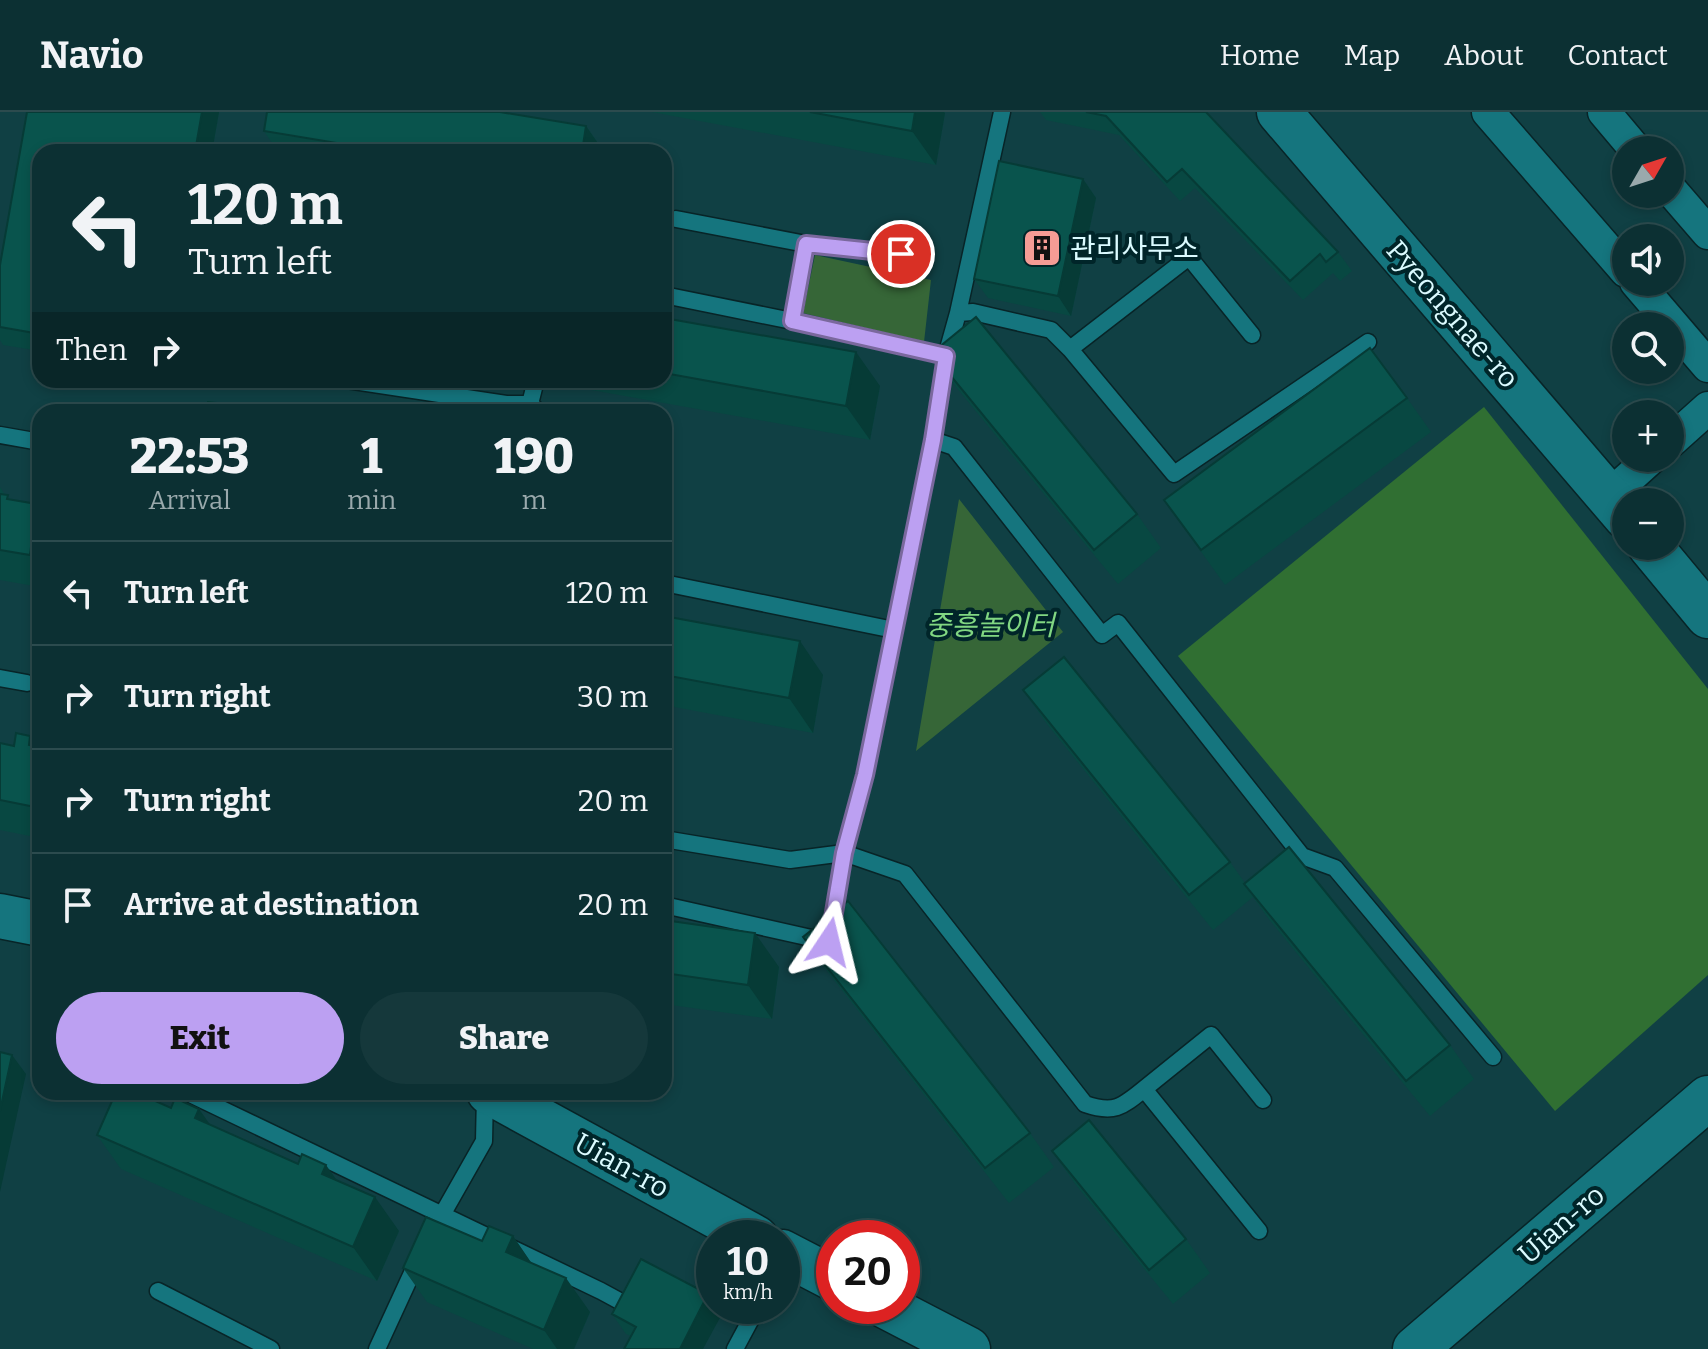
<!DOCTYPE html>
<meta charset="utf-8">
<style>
:root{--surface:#0c3033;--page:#15383b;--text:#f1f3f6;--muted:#9aa9ac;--line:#2c4b4e;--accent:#bca0f2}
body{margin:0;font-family:Bitter,"Noto Sans KR",serif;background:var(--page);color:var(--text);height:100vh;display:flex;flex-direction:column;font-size:30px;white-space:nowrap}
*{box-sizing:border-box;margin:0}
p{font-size:26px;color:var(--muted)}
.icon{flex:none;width:44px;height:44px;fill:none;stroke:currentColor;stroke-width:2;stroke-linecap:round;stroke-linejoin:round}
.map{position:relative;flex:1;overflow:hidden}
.side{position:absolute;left:32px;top:292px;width:640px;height:696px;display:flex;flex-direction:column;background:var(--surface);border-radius:24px;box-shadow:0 4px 12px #0003,0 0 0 2px var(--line)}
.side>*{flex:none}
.top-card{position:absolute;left:32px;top:32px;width:640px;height:244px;border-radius:24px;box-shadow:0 4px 12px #0003,0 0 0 2px var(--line);background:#0c3033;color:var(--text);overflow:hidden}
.needle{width:52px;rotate:51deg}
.fabs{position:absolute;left:1612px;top:24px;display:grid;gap:16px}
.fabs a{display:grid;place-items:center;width:72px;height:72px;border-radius:50%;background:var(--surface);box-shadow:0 4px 12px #0003,0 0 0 2px var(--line);font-size:40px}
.speed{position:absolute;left:696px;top:1108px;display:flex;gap:16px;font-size:40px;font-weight:700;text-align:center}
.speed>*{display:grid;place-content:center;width:104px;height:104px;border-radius:50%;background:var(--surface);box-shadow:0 4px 12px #0003,0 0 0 2px var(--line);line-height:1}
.speed small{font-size:20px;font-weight:400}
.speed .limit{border:12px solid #d22;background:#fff;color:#111}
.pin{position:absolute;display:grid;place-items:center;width:68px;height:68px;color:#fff;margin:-34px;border:4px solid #fff;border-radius:50%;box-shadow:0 2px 8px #0007}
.me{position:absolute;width:88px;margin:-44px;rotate:10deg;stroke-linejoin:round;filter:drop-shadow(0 0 6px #0008)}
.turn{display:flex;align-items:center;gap:28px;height:168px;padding:0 24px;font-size:36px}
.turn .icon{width:104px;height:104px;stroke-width:2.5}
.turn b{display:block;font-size:56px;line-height:68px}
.then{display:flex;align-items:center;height:76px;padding:0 24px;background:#0003;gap:16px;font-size:30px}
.eta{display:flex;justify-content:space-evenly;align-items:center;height:136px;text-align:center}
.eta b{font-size:48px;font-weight:800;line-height:56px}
.cta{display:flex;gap:16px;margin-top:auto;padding:16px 24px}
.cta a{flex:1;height:92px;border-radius:48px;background:var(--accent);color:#111;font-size:32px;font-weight:800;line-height:92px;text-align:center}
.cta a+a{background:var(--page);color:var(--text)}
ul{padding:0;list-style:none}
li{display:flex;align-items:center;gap:24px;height:104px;padding:0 24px;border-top:2px solid var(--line)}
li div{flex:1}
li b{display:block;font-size:30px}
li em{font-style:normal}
header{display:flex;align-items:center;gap:48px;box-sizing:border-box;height:112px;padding:0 40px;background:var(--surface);border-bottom:2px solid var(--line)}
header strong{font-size:38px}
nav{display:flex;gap:44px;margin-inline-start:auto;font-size:28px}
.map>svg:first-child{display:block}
.green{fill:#366637}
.forest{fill:#306f32}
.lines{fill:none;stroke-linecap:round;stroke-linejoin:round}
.lane-casing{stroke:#082427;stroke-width:19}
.street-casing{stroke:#082427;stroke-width:35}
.secondary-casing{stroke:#082427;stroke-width:47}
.lane{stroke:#15757e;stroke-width:16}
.street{stroke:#15757e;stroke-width:32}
.secondary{stroke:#15757e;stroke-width:44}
.wall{fill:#084842}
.shaded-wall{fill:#063b36}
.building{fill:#09544d;stroke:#063b36;stroke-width:2}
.route-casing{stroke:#7a689d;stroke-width:20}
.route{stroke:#bca0f2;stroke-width:14}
.labels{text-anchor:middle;stroke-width:8;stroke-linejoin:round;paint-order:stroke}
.poi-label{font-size:28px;fill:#dbfbff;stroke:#002529;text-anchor:start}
.street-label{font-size:28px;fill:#dbfbff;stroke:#002529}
.park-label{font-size:28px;font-style:italic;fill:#81d782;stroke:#002529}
</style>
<header>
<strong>Navio</strong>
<nav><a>Home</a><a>Map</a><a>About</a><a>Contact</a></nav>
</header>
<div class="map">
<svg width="1708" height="1237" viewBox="0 0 1708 1237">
<rect width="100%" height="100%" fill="#104044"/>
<path class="green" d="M 815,143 L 931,168 L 924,230 L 803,201 Z
M 959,387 L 1063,520 L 916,639 Z"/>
<path class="forest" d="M 1484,295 L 1708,577 L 1708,863 L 1555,999 L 1178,544 Z"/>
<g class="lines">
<defs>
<path id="lane" d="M 676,107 L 806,132 L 901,142
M 664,183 L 792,209 L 946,244
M 958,201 L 973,200 L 1051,218 L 1070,237 L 1174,362 L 1368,230
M 792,209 L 806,132
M 1070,237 L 1189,145 L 1252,223
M 347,268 L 506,292 L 530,292
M 536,268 L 530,292 L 539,300
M 0,323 L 40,330
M 933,328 L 954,335 L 1102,523 L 1118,511 L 1302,744 L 1335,756 L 1493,945
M 664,471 L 894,518
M 0,566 L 27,571
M 664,727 L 790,748 L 844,741 L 865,663 L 933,328 L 946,244 L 958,201 L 1002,0
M 664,793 L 829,830 L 844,741 L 905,762 L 1085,992 C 1114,1002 1122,995 1144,977 L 1259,1119
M 1144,977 L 1211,923 L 1263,988
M 186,980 L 601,1179 L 625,1192
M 438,1110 L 484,1029 L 485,982
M 158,1179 L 271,1237
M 377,1237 L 418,1148
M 735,1237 L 758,1194"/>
<path id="street" d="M 1488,0 L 1626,159
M 1604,0 L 1636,38
M 1670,77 L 1708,121
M 1636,170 L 1708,254
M 1670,330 L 1708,296
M 1609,384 L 1651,346"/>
<path id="secondary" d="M 1279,0 L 1626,405
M 1650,434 L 1708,504
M 0,804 L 40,812
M 489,980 L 756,1126
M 782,1140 L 834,1167
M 885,1194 L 968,1237
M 1415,1237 L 1708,986"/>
</defs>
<use href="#lane" class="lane-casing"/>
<use href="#street" class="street-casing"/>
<use href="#secondary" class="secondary-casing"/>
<use href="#lane" class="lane"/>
<use href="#street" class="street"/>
<use href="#secondary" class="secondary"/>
</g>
<path class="wall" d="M 27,0 L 219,0 L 212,40 L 40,40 L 40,239 L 3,233 L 0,228 L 0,153 Z
M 652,0 L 944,0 L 945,1 L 936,53 Z
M 1040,0 L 1206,0 L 1338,140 L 1352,159 L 1340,169 L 1333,161 L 1303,188 L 1195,76 L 1180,89 L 1119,23 L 1046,8 Z
M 586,14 L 604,40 L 278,40 L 264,19 Z
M 1083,67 L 1096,86 L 1071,204 L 988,186 L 974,167 Z
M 664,206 L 880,274 L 870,328 L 586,277 L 579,268 L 664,268 Z
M 932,241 L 1137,402 L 1161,436 L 1118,472 L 956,275 Z
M 1407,286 L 1431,320 L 1225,473 L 1164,388 Z
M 0,375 L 5,383 L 12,388 L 37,392 L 40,385 L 40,475 L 0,468 Z
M 664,504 L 823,563 L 813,621 L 664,593 Z
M 1023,578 L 1230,750 L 1245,771 L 1450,933 L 1474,967 L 1430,1004 L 1268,806 L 1253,785 L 1213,818 L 1047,612 Z
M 0,631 L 14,634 L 40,635 L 40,726 L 0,718 Z
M 664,808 L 779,855 L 772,907 L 664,892 Z
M 803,825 L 1030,1021 L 1054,1055 L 1009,1091 L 827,859 Z
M 211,1013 L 338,1069 L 399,1119 L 377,1169 L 121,1057 L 97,1023 Z
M 1052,1039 L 1186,1127 L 1210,1161 L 1173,1192 L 1076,1073 Z
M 513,1124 L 531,1151 L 590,1200 L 574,1237 L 533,1237 L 427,1190 L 403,1156 L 482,1129 Z
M 714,1190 L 722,1202 L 631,1224 L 626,1222 L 612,1202 Z"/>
<path class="shaded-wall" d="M 202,0 L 219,0 L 212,40 L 195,40 Z
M 915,0 L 944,0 L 945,1 L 936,53 L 912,19 Z
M 586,14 L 604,40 L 582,40 Z
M 1083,67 L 1096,86 L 1071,204 L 1058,184 Z
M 856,240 L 880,274 L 870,328 L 846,294 Z
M 31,435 L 40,448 L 40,458 L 30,443 Z
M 800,529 L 823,563 L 813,621 L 789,586 Z
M 30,624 L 40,637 L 29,633 Z
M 755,821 L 779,855 L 772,907 L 748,873 Z
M 12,943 L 26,962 L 0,1080 L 0,999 Z
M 199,997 L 223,1031 L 195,1006 Z
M 326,1053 L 350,1087 L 322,1062 Z
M 375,1085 L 399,1119 L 377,1169 L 353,1135 Z
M 513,1124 L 537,1159 L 506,1140 Z
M 566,1166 L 590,1200 L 574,1237 L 557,1237 L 544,1218 Z
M 708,1182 L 714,1190 L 714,1194 L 717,1194 L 722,1202 L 703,1237 L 680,1237 Z"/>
<path class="building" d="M 27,0 L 202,0 L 195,40 L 40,40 L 40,222 L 0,215 L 0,153 Z
M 267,0 L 500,0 L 586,14 L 582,40 L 391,40 L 264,19 Z
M 810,0 L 915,0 L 912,19 Z
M 1086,0 L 1206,0 L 1338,140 L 1326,150 L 1320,142 L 1290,169 L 1182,57 L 1167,70 L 1106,4 Z
M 999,49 L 1083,67 L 1058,184 L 974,167 Z
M 976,205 L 1137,402 L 1094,438 L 932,241 Z
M 664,206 L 856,240 L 846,294 L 664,261 Z
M 1370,236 L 1407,286 L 1201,438 L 1164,388 Z
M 208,290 L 292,300 L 207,300 Z
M 0,382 L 8,383 L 7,387 L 37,392 L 39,385 L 40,385 L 40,437 L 31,435 L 30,443 L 0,438 Z
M 664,504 L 800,529 L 789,586 L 664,563 Z
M 1064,545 L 1230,750 L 1189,783 L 1023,578 Z
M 16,621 L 30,624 L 29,633 L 40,635 L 40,696 L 0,688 L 0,631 L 14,634 Z
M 1289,735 L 1450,933 L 1406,969 L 1244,772 Z
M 848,789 L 1030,1021 L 985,1056 L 803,825 Z
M 664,808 L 755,821 L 748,873 L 664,861 Z
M 0,940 L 12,943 L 0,999 Z
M 116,980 L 135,980 L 171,996 L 175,986 L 199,997 L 195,1006 L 298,1052 L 302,1042 L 326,1053 L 322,1062 L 375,1085 L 353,1135 L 97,1023 Z
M 1089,1008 L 1186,1127 L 1149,1158 L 1052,1039 Z
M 426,1105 L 482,1129 L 489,1114 L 513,1124 L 506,1140 L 566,1166 L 544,1218 L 403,1156 Z
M 641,1147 L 708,1182 L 680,1237 L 624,1237 L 636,1215 L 612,1202 Z"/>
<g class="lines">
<defs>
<path id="route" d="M 829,830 L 844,741 L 865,663 L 933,328 L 946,244 L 792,209 L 806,132 L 901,142"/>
</defs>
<use href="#route" class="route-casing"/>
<use href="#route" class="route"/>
</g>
<defs>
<symbol id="building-square" viewBox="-11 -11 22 22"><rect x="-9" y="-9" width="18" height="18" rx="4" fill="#f59c95" stroke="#002529"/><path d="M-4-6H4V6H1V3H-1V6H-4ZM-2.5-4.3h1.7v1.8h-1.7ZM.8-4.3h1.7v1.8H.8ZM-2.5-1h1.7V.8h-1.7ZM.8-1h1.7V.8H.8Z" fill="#111"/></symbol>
</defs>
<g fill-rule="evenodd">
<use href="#building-square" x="1020" y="114" width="44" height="44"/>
</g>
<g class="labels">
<g class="poi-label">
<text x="1070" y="146">관리사무소</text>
</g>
<g class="street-label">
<text transform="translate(1453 202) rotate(49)" y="10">Pyeongnae-ro</text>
<text transform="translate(622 1053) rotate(29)" y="10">Uian-ro</text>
<text transform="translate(1561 1112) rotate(-41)" y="10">Uian-ro</text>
</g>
<g class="park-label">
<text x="990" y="523">중흥놀이터</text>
</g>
</g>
</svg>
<div class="fabs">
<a><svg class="needle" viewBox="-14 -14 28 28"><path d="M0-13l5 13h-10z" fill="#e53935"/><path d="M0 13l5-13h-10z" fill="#9aa9ac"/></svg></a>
<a><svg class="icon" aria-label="sound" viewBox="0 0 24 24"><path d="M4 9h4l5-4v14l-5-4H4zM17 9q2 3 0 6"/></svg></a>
<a><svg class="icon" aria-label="search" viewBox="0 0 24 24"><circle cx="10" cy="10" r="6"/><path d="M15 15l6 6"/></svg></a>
<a>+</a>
<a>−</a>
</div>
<div class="speed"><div>10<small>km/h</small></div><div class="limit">20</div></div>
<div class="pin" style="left:901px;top:142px;background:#d93025"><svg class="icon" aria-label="arrive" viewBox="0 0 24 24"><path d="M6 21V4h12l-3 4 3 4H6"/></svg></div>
<svg class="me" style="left:829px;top:830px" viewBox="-20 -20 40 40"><path d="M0-17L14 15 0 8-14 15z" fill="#bca0f2" stroke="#fff" stroke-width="4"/></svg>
<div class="top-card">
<div class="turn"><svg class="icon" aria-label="left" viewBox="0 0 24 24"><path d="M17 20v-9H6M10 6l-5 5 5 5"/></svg><div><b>120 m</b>Turn left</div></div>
<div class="then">Then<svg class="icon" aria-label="right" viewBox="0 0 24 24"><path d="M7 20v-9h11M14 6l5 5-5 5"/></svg></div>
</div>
<section class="side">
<div class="eta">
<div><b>22:53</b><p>Arrival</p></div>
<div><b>1</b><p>min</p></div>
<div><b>190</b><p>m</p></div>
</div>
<ul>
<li><svg class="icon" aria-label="left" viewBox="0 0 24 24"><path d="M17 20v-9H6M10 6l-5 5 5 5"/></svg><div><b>Turn left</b></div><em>120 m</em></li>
<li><svg class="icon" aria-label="right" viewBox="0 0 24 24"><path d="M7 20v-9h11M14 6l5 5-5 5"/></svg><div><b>Turn right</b></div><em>30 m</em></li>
<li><svg class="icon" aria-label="right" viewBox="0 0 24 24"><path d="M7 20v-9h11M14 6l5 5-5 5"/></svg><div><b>Turn right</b></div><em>20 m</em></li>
<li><svg class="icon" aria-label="arrive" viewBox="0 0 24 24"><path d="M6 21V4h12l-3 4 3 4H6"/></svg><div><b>Arrive at destination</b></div><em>20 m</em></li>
</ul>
<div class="cta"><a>Exit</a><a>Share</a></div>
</section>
</div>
